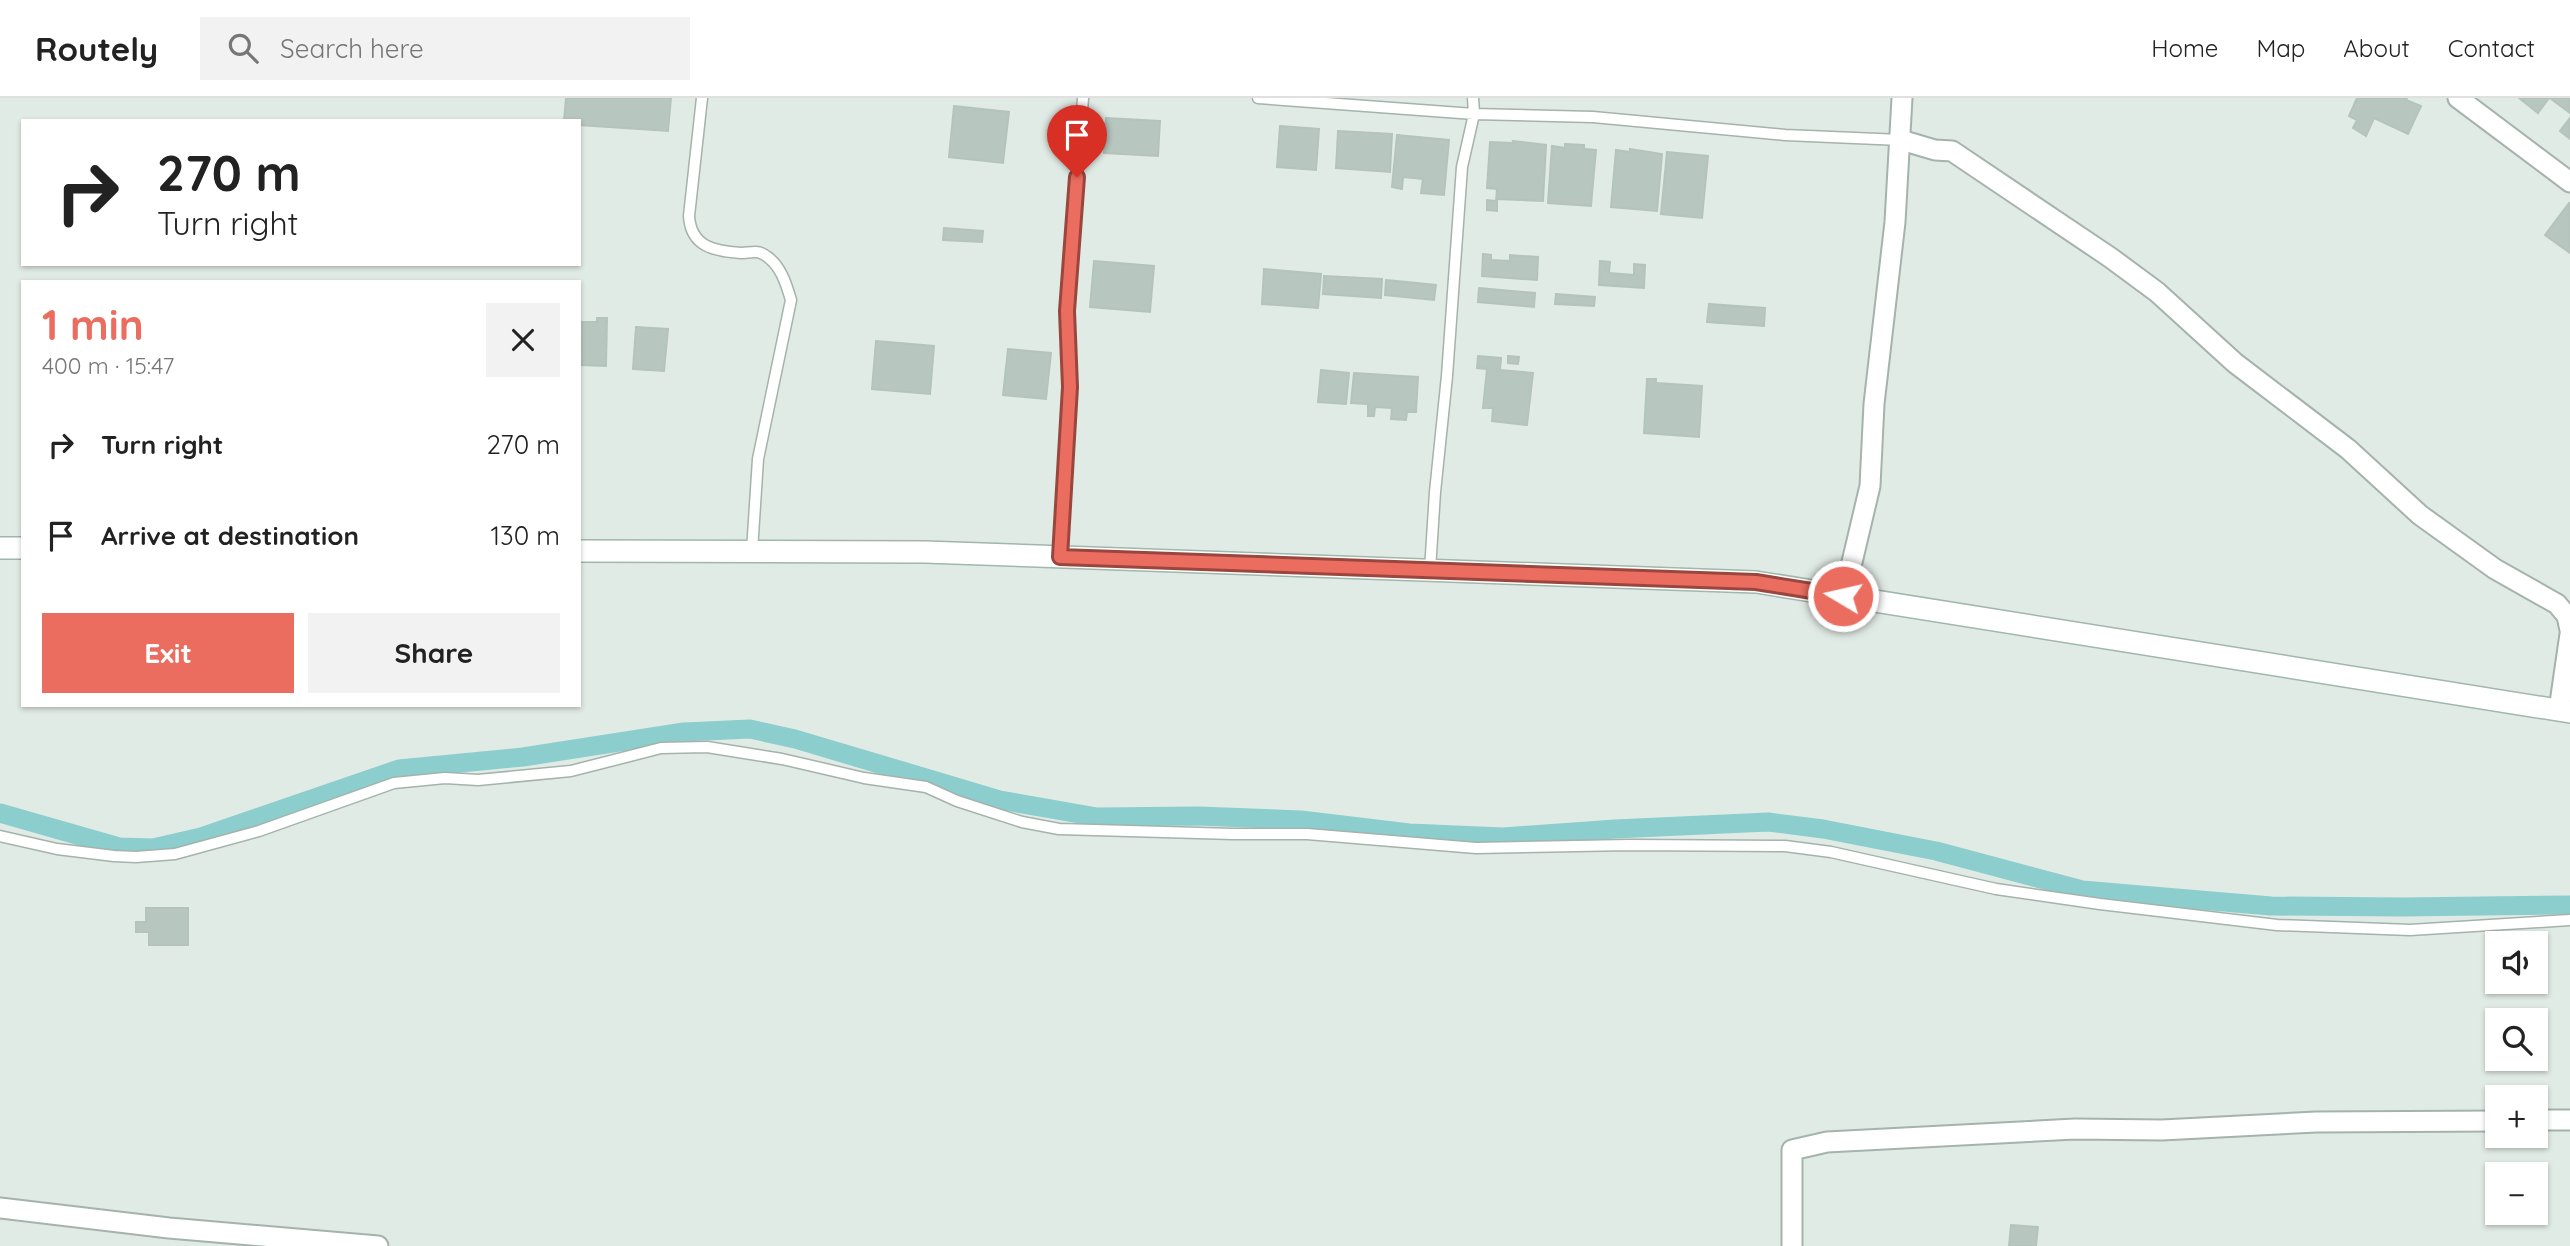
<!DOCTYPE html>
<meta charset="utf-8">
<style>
:root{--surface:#fff;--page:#f2f2f2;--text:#222;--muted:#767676;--line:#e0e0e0;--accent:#eb6d60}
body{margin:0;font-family:Quicksand,sans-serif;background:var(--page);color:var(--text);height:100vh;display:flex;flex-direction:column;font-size:26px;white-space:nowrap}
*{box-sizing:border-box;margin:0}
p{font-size:23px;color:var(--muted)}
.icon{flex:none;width:38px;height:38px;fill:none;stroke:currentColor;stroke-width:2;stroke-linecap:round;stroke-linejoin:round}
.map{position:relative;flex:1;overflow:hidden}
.drawer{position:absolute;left:21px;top:182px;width:560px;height:427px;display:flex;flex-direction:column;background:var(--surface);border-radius:0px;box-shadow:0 2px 5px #0004}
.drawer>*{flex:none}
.banner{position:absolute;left:21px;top:21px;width:560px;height:147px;border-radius:0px;box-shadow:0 2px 5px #0004;background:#fff;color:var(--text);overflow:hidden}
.tools{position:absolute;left:2485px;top:833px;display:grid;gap:14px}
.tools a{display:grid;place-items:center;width:63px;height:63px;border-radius:0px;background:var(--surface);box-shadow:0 2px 5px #0004;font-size:35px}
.pin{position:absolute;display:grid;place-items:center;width:60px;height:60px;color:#fff;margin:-72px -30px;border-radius:50% 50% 50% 0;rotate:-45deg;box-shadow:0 0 7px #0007}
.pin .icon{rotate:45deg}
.me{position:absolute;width:77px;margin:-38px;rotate:279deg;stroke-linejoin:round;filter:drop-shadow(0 0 5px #0008)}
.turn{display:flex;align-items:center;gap:24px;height:147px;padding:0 21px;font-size:32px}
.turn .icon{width:91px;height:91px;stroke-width:2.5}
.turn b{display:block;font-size:49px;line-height:60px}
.round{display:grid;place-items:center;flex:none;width:74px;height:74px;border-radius:0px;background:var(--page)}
.head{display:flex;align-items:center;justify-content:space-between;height:119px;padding:0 21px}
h1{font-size:42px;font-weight:700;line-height:52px;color:var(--accent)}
.primary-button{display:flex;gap:14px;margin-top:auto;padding:14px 21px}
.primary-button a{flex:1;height:80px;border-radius:0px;background:var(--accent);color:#fff;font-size:28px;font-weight:700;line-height:80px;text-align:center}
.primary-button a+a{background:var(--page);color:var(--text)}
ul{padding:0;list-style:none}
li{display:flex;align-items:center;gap:21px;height:91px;padding:0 21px}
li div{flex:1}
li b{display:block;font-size:26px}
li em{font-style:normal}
header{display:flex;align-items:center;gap:42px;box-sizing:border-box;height:98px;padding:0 35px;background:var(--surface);border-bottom:2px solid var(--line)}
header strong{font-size:33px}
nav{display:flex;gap:38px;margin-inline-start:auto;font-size:24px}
.search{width:490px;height:63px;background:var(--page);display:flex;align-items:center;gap:18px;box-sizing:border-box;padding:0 24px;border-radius:0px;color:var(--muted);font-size:26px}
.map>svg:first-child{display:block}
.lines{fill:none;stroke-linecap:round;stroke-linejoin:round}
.canal{stroke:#8ccdce;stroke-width:19}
.building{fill:#b7c6be;stroke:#b4c4bb;stroke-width:2}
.service-casing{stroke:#a4b3ab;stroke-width:13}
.minor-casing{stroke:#a4b3ab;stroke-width:23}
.secondary-casing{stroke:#a1b6ac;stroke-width:24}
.service{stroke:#fff;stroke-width:10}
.minor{stroke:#fff;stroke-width:19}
.secondary{stroke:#fff;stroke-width:21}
.route-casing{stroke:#99473e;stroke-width:18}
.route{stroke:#eb6d60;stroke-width:12}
</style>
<header>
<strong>Routely</strong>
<div class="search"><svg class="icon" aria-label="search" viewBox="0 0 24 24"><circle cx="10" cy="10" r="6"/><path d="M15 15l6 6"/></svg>Search here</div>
<nav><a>Home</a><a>Map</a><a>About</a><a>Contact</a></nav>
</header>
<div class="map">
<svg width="2570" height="1148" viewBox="0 0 2570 1148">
<rect width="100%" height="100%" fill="#e1ebe5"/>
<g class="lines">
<path class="canal" d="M 0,715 L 119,749 L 153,750 L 201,739 L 399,671 L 523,659 L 684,634 L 750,631 L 795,641 L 1000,702 L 1097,719 L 1198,718 L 1301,722 L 1409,735 L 1503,739 L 1615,731 L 1768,724 L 1823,731 L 1936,753 L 2082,792 L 2271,808 L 2403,809 L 2570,807"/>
</g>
<path class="building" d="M 566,0 L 671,0 L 668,33 L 579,27 L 579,23 L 564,23 Z
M 2357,0 L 2407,0 L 2406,2 L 2421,8 L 2408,36 L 2374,20 L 2366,38 L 2353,30 L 2357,22 L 2349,18 Z
M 2519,0 L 2549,0 L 2538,15 Z
M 2570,0 L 2570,15 L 2551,1 L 2552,0 Z
M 954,8 L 1009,14 L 1003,65 L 949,59 Z
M 1106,20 L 1160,23 L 1158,58 L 1104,55 Z
M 2570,20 L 2570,41 L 2560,33 Z
M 1280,28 L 1319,31 L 1316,72 L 1277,69 Z
M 1338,33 L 1392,36 L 1390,74 L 1336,70 Z
M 1397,37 L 1449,42 L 1444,97 L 1421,95 L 1423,81 L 1403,79 L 1402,91 L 1392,89 Z
M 1513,43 L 1546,47 L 1543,103 L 1497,101 L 1497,113 L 1487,112 L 1487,102 L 1496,103 L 1497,91 L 1487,90 L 1490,44 L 1514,45 Z
M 1565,46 L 1584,47 L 1584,51 L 1596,52 L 1591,108 L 1548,105 L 1552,48 L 1565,50 Z
M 1630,51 L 1662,56 L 1657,113 L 1611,109 L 1616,52 L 1630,54 Z
M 1667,54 L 1708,58 L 1702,120 L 1661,116 Z
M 2569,105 L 2570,106 L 2570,155 L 2545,137 Z
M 944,130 L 983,133 L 982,144 L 943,142 Z
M 1483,156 L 1491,157 L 1491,162 L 1510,163 L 1510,157 L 1538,159 L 1537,182 L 1482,178 Z
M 1094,163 L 1154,168 L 1150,214 L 1090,209 Z
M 1600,163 L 1610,164 L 1609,175 L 1634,177 L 1634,166 L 1645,167 L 1644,190 L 1599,187 Z
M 1264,171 L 1321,176 L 1318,210 L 1262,206 Z
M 1324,178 L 1382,181 L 1381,200 L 1323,196 Z
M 1386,182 L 1436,187 L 1434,202 L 1385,197 Z
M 1479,190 L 1535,195 L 1534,209 L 1478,204 Z
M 1556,196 L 1595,199 L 1594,208 L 1555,206 Z
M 1709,206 L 1765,210 L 1764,228 L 1707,224 Z
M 597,220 L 607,220 L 606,268 L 579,267 L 579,224 L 597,224 Z
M 636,229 L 668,231 L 664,273 L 633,271 Z
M 876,243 L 934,248 L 930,296 L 872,291 Z
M 1008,251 L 1051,255 L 1046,301 L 1003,297 Z
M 1478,258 L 1501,260 L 1500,272 L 1533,275 L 1527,327 L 1492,323 L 1493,310 L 1483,310 L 1487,271 L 1477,270 Z
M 1508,258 L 1519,259 L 1518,266 L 1508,265 Z
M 1321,272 L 1349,275 L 1346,306 L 1318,304 Z
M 1354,275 L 1418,279 L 1416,314 L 1407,314 L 1406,322 L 1391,321 L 1392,310 L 1375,309 L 1374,318 L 1368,318 L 1368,306 L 1351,305 Z
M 1647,281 L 1656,281 L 1656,285 L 1702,288 L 1699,339 L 1644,335 Z
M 146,810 L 188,810 L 188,847 L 149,847 L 149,834 L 136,834 L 136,824 L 146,824 Z
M 2011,1127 L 2038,1129 L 2036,1148 L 2009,1148 Z"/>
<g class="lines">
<defs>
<path id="service" d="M 702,0 L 689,118 C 691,149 714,153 741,155 C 748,155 757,152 763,156 C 780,165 786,185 791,202 L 758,361 L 752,453
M 1258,0 L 1474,16 L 1593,19 L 1785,37 L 1901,42
M 1060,459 L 1070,289 L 1067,213 L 1083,0
M 1430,472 L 1435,394 L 1447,278 L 1462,69 L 1474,16 L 1473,0
M 0,738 L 57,751 L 114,758 L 136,759 L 175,756 L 259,733 L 394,685 L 445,680 L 478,682 L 571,673 L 661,650 L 707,649 L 782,661 L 864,680 L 926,689 L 957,703 L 1022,724 L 1059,731 L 1233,736 L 1307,736 L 1476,750 L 1629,747 L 1785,748 L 1831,754 L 1996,791 L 2100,806 L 2277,827 L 2410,832 L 2570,822"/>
<path id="minor" d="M 2458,0 L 2570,84
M 1901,42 L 1935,52 L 1952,53 L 2111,160 L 2157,194 L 2235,265 L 2348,351 L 2420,417 L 2495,471 L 2557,506 L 2567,518 L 2570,532
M 1844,498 L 1870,388 L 1874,306 L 1895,124 L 1902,0
M 2559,612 L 2570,536
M 2536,1022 L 2570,1022
M 0,1110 L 169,1130 L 378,1148
M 1792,1148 L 1792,1052 L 1827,1044 L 2075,1031 L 2162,1032 L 2316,1024 L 2497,1023"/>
<path id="secondary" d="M 0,450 L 23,450
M 579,453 L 925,454 L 1756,484 L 2570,614"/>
</defs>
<use href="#service" class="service-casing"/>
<use href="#minor" class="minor-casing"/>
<use href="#secondary" class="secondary-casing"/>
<use href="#service" class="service"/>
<use href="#minor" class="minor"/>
<use href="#secondary" class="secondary"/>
</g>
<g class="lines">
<defs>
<path id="route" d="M 1077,79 L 1067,213 L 1070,289 L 1060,459 L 1756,484 L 1843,498"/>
</defs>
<use href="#route" class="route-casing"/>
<use href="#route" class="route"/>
</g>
</svg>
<div class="tools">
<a><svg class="icon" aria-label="sound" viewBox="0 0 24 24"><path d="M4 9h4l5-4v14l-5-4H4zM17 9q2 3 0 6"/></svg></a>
<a><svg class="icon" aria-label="search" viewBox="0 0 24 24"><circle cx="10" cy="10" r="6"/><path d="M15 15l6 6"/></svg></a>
<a>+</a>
<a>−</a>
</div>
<div class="pin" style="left:1077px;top:79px;background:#d93025"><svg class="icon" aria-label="arrive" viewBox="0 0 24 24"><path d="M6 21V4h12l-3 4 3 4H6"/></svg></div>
<svg class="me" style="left:1843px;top:498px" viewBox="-20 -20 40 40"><circle r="17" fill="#eb6d60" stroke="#fff" stroke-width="3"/><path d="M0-11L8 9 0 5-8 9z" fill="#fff"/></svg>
<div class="banner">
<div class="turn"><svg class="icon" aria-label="right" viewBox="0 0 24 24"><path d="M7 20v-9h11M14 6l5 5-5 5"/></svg><div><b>270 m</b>Turn right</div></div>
</div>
<section class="drawer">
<div class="head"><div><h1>1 min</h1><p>400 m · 15:47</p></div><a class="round"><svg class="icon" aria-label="close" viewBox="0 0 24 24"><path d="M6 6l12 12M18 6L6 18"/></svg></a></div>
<ul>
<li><svg class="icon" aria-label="right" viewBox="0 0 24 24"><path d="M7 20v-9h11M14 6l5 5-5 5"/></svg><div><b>Turn right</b></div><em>270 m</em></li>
<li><svg class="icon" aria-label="arrive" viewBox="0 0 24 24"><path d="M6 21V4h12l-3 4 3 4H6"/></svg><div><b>Arrive at destination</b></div><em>130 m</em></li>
</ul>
<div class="primary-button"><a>Exit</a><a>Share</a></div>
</section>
</div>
